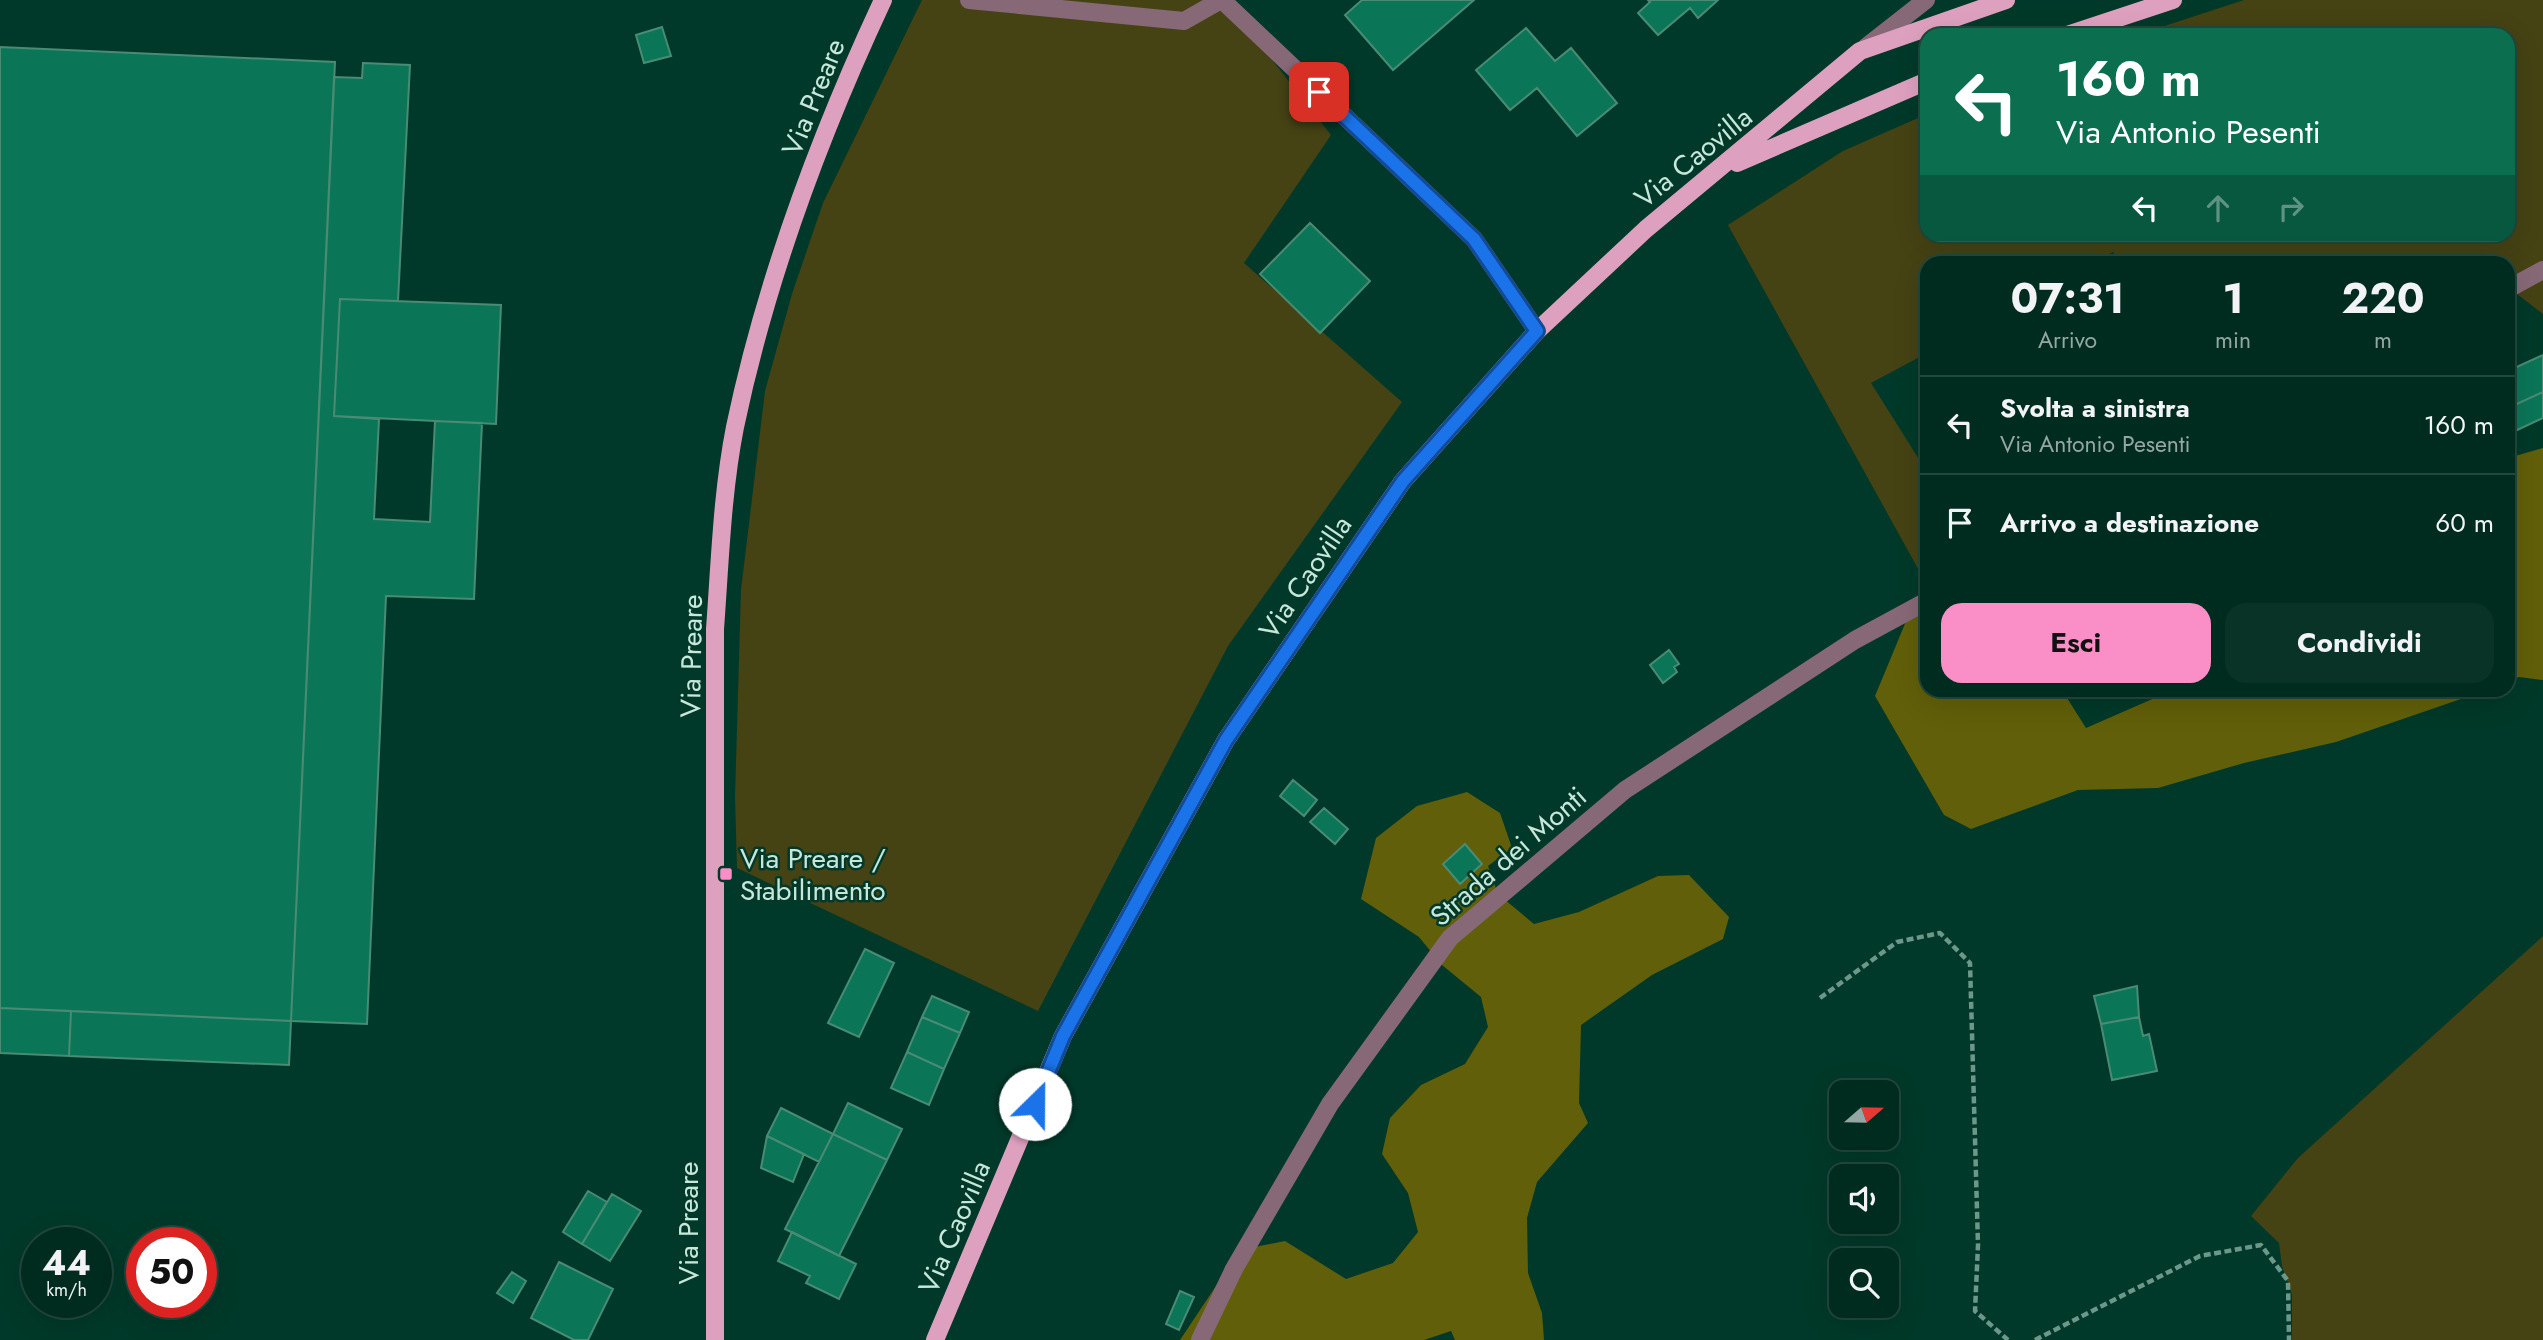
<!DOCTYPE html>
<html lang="it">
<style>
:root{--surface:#002b1f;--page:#0a3328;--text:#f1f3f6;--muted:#95a7a4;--line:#22473d;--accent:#fa8fc7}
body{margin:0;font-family:Jost,sans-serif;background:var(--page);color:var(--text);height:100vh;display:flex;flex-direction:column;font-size:26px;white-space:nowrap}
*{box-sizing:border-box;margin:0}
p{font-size:23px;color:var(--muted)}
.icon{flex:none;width:38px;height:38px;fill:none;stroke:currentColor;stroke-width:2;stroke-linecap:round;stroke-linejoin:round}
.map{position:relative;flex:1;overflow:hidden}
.details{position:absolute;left:1920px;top:256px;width:595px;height:441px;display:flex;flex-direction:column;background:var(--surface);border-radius:21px;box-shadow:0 7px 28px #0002,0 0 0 2px var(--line)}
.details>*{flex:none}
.banner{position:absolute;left:1920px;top:28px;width:595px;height:214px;border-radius:21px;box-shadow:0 7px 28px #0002,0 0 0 2px var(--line);background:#0b6e4f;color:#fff;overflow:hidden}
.needle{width:46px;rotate:70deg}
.tools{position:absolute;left:1829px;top:1080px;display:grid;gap:14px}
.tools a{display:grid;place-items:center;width:70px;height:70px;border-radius:14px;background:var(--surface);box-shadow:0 7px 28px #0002,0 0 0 2px var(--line);font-size:35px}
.speed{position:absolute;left:21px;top:1227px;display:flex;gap:14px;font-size:35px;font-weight:700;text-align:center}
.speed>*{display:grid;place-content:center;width:91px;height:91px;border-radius:50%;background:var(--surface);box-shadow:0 7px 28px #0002,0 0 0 2px var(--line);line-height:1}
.speed small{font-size:18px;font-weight:400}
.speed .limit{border:10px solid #d22;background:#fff;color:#111}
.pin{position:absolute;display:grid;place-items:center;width:60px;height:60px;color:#fff;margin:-30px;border-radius:14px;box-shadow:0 4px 10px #0006}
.me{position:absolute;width:77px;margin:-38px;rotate:23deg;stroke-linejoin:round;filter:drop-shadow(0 0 5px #0008)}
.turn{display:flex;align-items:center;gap:24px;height:147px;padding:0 21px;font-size:32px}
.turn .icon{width:91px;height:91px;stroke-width:2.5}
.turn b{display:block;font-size:49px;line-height:60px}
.lanes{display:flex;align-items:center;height:66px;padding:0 21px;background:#0003;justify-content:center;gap:35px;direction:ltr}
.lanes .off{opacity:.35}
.eta{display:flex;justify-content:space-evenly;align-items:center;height:119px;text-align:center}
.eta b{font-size:42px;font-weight:700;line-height:49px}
.action{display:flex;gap:14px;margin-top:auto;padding:14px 21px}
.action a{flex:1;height:80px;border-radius:21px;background:var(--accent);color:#111;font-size:28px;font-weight:700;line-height:80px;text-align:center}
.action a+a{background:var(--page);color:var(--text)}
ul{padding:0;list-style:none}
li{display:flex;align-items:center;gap:21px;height:98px;padding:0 21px;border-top:2px solid var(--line)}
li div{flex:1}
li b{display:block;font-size:26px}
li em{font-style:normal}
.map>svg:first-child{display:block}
.green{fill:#454314}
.forest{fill:#615f09}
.building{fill:#0b7558;stroke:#4a8b74;stroke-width:2}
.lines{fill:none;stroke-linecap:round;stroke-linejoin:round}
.path{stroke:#6c9789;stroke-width:4.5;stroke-dasharray:7 3.5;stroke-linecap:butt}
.minor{stroke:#876877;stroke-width:18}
.major{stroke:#dea0bf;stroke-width:18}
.route-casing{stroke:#114b97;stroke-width:18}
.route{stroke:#1a73e8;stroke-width:12}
.poi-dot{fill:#fa8fc7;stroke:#003929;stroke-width:2.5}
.labels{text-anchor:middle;stroke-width:5;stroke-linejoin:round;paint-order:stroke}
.street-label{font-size:28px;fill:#c7e7da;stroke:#003929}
.poi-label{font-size:28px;fill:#c7e7da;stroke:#003929;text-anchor:start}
</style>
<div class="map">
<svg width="2543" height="1340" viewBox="0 0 2543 1340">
<rect width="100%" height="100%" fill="#003929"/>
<path class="green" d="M 922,0 L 1225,0 L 1331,135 L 1244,263 L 1402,402 L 1228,646 L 1038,1011 L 737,868 L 735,797 L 741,590 L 765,391 L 792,294 L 823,203 Z
M 2244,0 L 2543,0 L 2543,314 L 2517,294 L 2508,299 L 2508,262 L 2119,262 L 2113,252 L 2094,262 L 1927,262 L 1927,353 L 1871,383 L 1927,472 L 1927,585 L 1728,225 L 1843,151 L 1927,114 L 1927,234 L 2508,234 L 2508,35 L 2137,35 Z
M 2543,936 L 2543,1340 L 2292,1340 L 2292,1295 L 2282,1266 L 2279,1243 L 2251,1216 L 2298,1158 Z"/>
<path class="forest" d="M 2543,448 L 2543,680 L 2519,677 L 2508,681 L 2508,458 Z
M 1927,599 L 1927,690 L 2062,690 L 2086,728 L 2173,690 L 2487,690 L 2336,742 L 2244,763 L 2158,788 L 2078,790 L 1971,829 L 1944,815 L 1875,696 L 1914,602 Z
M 1467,792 L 1500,813 L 1512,848 L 1488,866 L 1498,894 L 1534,924 L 1579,912 L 1658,876 L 1689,875 L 1729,917 L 1723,939 L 1652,975 L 1581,1025 L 1579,1103 L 1588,1123 L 1537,1182 L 1527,1218 L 1528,1273 L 1542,1313 L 1544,1340 L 1455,1340 L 1451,1331 L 1424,1340 L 1180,1340 L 1240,1250 L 1285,1241 L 1346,1279 L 1393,1263 L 1418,1232 L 1408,1193 L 1382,1154 L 1390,1118 L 1421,1085 L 1465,1064 L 1488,1027 L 1481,997 L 1442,965 L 1419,937 L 1361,899 L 1376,838 L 1417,806 Z"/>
<path class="building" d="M 1362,0 L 1474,0 L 1393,70 L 1345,15 Z
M 1648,0 L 1718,0 L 1698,18 L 1690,8 L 1658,35 L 1638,13 L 1650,2 Z
M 662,27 L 671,56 L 644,63 L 636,35 Z
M 1526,28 L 1555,61 L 1571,48 L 1617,103 L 1577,136 L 1537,88 L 1510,110 L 1476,70 Z
M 0,47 L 335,62 L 291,1021 L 0,1008 Z
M 363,63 L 410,65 L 398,301 L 340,299 L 334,416 L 379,419 L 374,519 L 430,522 L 435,421 L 482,423 L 474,599 L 386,596 L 367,1024 L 291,1021 L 334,77 L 362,78 Z
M 1310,223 L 1370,281 L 1320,333 L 1260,274 Z
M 340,299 L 501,305 L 496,424 L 334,416 Z
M 2543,355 L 2543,392 L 2508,408 L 2508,371 Z
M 2543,392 L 2543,418 L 2515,431 L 2508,408 Z
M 1669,650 L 1679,664 L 1674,667 L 1677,672 L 1663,683 L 1650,665 Z
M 1293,780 L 1317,800 L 1304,816 L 1280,796 Z
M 1324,808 L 1348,829 L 1335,844 L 1310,822 Z
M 1465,844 L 1482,864 L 1460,884 L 1443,864 Z
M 865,949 L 894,963 L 859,1037 L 828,1023 Z
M 2137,986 L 2139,1017 L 2101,1024 L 2094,996 Z
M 932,996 L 969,1012 L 960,1033 L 922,1017 Z
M 0,1008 L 71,1011 L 69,1056 L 0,1053 Z
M 71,1011 L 291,1021 L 289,1065 L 69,1056 Z
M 922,1017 L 960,1033 L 944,1069 L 907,1052 Z
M 2139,1017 L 2143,1036 L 2149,1034 L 2157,1071 L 2112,1080 L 2101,1024 Z
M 907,1052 L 944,1069 L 929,1105 L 891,1088 Z
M 848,1103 L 902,1129 L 887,1160 L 833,1134 Z
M 781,1108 L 833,1134 L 819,1162 L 767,1136 Z
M 833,1134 L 887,1160 L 839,1256 L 785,1229 Z
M 767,1136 L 804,1154 L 793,1182 L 761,1168 Z
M 588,1191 L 607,1202 L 582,1244 L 563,1232 Z
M 612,1194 L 641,1211 L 610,1261 L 582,1244 Z
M 792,1232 L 856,1264 L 839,1299 L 806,1283 L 810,1276 L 778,1261 Z
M 559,1262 L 613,1289 L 588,1340 L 574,1340 L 531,1318 Z
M 512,1272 L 526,1281 L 513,1303 L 497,1293 Z
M 1180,1291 L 1194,1297 L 1179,1330 L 1166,1324 Z"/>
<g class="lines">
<path class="path" d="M 1820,998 L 1897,942 L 1940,933 L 1970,963 L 1978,1245 L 1975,1311 L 2008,1340
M 2035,1340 L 2200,1256 L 2261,1245 L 2288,1281 L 2289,1340"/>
<path class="minor" d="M 969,0 L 1184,21 L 1221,0
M 1222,0 L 1474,239 L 1537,331
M 1866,47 L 1926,0
M 2508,289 L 2543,270
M 1200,1340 L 1234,1269 L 1330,1104 L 1450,938 L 1625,790 L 1855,640 L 1927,601"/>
<path class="major" d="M 2067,35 L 2173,0
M 1737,163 L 1927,81
M 715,1340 L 715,629 C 720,562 722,493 735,427 C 766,279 819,137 883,0
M 935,1340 L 1063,1036 L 1226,740 L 1403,481 L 1537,331 L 1646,229 L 1860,51 L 2006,0"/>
</g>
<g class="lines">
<defs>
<path id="route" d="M 1035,1104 L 1063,1036 L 1226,740 L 1403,481 L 1537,331 L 1474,239 L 1319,92"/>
</defs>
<use href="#route" class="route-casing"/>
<use href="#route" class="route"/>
</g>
<rect class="poi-dot" x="719" y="867" width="14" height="14" rx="3.5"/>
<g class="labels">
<g class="street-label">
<text transform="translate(813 97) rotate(-68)" y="10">Via Preare</text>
<text transform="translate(1693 157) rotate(-39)" y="10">Via Caovilla</text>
<text transform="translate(1305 577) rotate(-56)" y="10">Via Caovilla</text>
<text transform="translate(691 656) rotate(-89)" y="10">Via Preare</text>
<text transform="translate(1508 856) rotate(-41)" y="10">Strada dei Monti</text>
<text transform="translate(688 1223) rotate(-90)" y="10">Via Preare</text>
<text transform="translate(954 1227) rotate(-67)" y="10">Via Caovilla</text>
</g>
<g class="poi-label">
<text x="740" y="868">Via Preare /<tspan x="740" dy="32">Stabilimento</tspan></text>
</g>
</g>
</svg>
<div class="tools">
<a><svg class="needle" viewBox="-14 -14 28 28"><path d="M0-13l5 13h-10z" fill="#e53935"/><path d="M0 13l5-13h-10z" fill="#95a7a4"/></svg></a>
<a><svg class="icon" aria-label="sound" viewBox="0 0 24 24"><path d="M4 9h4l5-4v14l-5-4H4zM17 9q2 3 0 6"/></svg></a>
<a><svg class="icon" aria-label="search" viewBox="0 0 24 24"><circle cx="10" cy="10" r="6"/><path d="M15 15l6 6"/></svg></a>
</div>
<div class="speed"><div>44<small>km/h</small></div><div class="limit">50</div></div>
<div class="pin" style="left:1319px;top:92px;background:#d93025"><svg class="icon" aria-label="arrive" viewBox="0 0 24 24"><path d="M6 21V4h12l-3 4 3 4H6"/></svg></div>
<svg class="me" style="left:1035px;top:1104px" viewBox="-20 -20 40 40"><circle r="19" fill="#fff"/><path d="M0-13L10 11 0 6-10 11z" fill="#1a73e8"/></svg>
<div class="banner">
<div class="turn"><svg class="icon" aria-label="left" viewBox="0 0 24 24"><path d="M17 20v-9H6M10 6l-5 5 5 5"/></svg><div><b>160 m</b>Via Antonio Pesenti</div></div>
<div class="lanes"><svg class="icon" aria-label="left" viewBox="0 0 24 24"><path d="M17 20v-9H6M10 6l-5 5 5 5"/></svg><svg class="icon off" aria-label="ahead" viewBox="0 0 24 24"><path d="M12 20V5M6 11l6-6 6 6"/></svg><svg class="icon off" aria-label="right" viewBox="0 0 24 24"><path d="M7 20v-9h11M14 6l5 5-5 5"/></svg></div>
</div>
<section class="details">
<div class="eta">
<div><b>07:31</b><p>Arrivo</p></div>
<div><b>1</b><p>min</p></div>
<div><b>220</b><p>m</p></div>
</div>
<ul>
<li><svg class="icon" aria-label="left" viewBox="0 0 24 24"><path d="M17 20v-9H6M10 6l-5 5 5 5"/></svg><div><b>Svolta a sinistra</b><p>Via Antonio Pesenti</p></div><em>160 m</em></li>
<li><svg class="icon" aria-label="arrive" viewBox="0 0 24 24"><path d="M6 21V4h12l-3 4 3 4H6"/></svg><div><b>Arrivo a destinazione</b></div><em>60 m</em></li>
</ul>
<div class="action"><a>Esci</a><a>Condividi</a></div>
</section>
</div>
